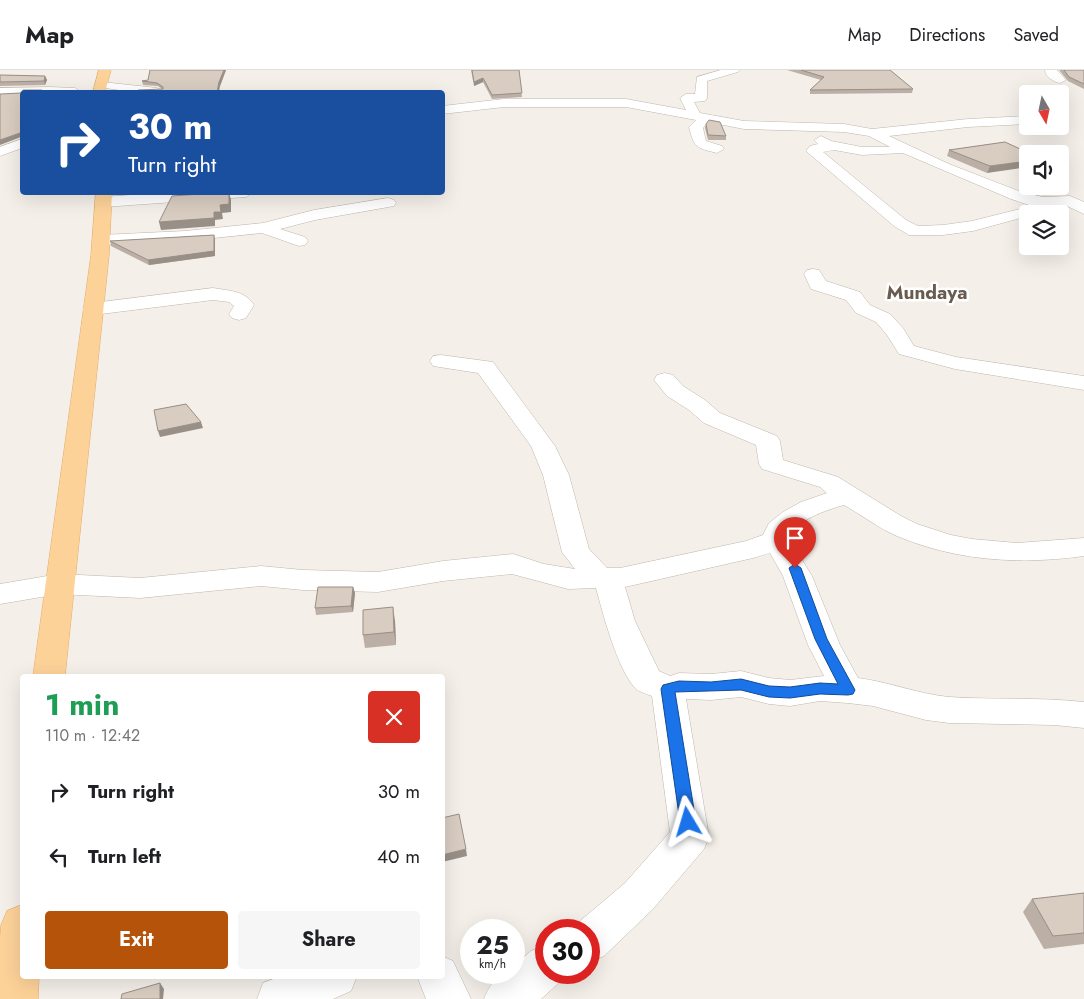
<!DOCTYPE html>
<meta charset="utf-8">
<style>
:root{--surface:#fff;--page:#f6f6f6;--text:#202124;--muted:#757577;--line:#e0e0e0;--accent:#b45309}
body{margin:0;font-family:Jost,sans-serif;background:var(--page);color:var(--text);height:100vh;display:flex;flex-direction:column;font-size:19px;white-space:nowrap}
*{box-sizing:border-box;margin:0}
p{font-size:16px;color:var(--muted)}
.icon{flex:none;width:28px;height:28px;fill:none;stroke:currentColor;stroke-width:2;stroke-linecap:round;stroke-linejoin:round}
.map{position:relative;flex:1;overflow:hidden}
.details{position:absolute;left:20px;top:604px;width:425px;height:305px;display:flex;flex-direction:column;background:var(--surface);border-radius:5px;box-shadow:0 5px 20px #0002}
.details>*{flex:none}
.top-card{position:absolute;left:20px;top:20px;width:425px;height:105px;border-radius:5px;box-shadow:0 5px 20px #0002;background:#1a4fa0;color:#fff;overflow:hidden}
.needle{width:32px;rotate:171deg}
.tools{position:absolute;left:1019px;top:15px;display:grid;gap:10px}
.tools a{display:grid;place-items:center;width:50px;height:50px;border-radius:5px;background:var(--surface);box-shadow:0 5px 20px #0002;font-size:25px}
.speed{position:absolute;left:460px;top:849px;display:flex;gap:10px;font-size:25px;font-weight:700;text-align:center}
.speed>*{display:grid;place-content:center;width:65px;height:65px;border-radius:50%;background:var(--surface);box-shadow:0 5px 20px #0002;line-height:1}
.speed small{font-size:12px;font-weight:400}
.speed .limit{border:8px solid #d22;background:#fff;color:#111}
.pin{position:absolute;display:grid;place-items:center;width:42px;height:42px;color:#fff;margin:-51px -21px;border-radius:50% 50% 50% 0;rotate:-45deg;box-shadow:0 0 5px #0007}
.pin .icon{rotate:45deg}
.me{position:absolute;width:55px;margin:-28px;rotate:353deg;stroke-linejoin:round;filter:drop-shadow(0 0 4px #0008)}
.turn{display:flex;align-items:center;gap:18px;height:105px;padding:0 25px;font-size:22px}
.turn .icon{width:65px;height:65px;stroke-width:2.5}
.turn b{display:block;font-size:35px;line-height:42px}
.round{display:grid;place-items:center;flex:none;width:52px;height:52px;border-radius:5px;background:var(--page)}
.head{display:flex;align-items:center;justify-content:space-between;height:85px;padding:0 25px}
h1{font-size:30px;font-weight:700;line-height:38px;color:#1e9e55}
.cta{display:flex;gap:10px;margin-top:auto;padding:10px 25px}
.cta a{flex:1;height:58px;border-radius:5px;background:var(--accent);color:#fff;font-size:20px;font-weight:700;line-height:58px;text-align:center}
.cta a+a{background:var(--page);color:var(--text)}
ul{padding:0;list-style:none}
li{display:flex;align-items:center;gap:15px;height:65px;padding:0 25px}
li div{flex:1}
li b{display:block;font-size:19px}
li em{font-style:normal}
header{display:flex;align-items:center;gap:30px;box-sizing:border-box;height:70px;padding:0 25px;background:var(--surface);border-bottom:1px solid var(--line)}
header strong{font-size:24px}
nav{display:flex;gap:28px;margin-inline-start:auto;font-size:18px}
.map>svg:first-child{display:block}
.lines{fill:none;stroke-linecap:round;stroke-linejoin:round}
.minor-casing{stroke:#c0b6ab;stroke-width:1}
.major-casing{stroke:#e3ac68;stroke-width:1}
.minor{fill:#fff;fill-rule:evenodd}
.major{fill:#fdd299;fill-rule:evenodd}
.wall{fill:#bbafa6}
.shaded-wall{fill:#988f87}
.building{fill:#d9ccc1;stroke:#988f87}
.route{fill:#1a73e8;stroke:#114b97}
.labels{text-anchor:middle;stroke-width:5;stroke-linejoin:round;paint-order:stroke}
.far-quarter-label{font-size:19px;font-weight:bold;fill:#6b5b4f;stroke:#fff}
</style>
<header>
<strong>Map</strong>
<nav><a>Map</a><a>Directions</a><a>Saved</a></nav>
</header>
<div class="map">
<svg width="1084" height="929" viewBox="0 0 1084 929">
<rect width="100%" height="100%" fill="#f4efe9"/>
<g class="lines">
<defs>
<path id="minor" d="M 721,0 L 740,0 L 738,2 L 707,11 L 707,28 L 705,31 L 694,32 L 700,43 L 744,51 L 844,54 L 872,59 L 968,49 L 1028,46 L 1028,54 L 968,57 L 889,66 L 949,94 L 1021,122 L 1043,127 L 1070,126 L 1084,132 L 1084,144 L 1067,136 L 1048,137 L 1047,141 L 1028,144 L 1028,146 L 973,161 L 943,165 L 909,165 L 894,156 L 806,81 L 810,76 L 818,74 L 814,70 L 821,66 L 831,71 L 862,77 L 890,77 L 869,66 L 844,62 L 744,59 L 708,52 L 703,58 L 706,71 L 722,76 L 724,79 L 717,83 C 697,78 694,78 689,57 L 696,50 L 626,37 L 504,37 L 442,44 L 442,36 L 504,29 L 626,29 L 686,40 L 680,28 L 686,24 L 695,24 L 697,7 ZM 834,80 L 862,85 L 903,83 L 1011,129 L 1032,136 L 972,151 L 943,155 L 918,156 L 906,150 L 823,82 Z
M 1045,0 L 1057,0 L 1066,10 L 1060,13 C 1054,12 1045,7 1045,0 Z
M 102,12 L 157,18 L 163,22 L 133,22 L 98,17 L 96,15 L 98,13 Z
M 50,17 L 75,18 L 81,22 L 22,22 L 22,25 L 0,26 L 0,18 Z
M 22,69 L 22,78 L 0,86 L 0,77 Z
M 172,122 L 253,122 L 246,127 L 103,137 L 97,135 L 95,132 L 97,129 L 103,127 Z
M 388,128 L 394,130 L 396,133 L 394,136 L 315,150 L 280,159 L 305,167 L 308,171 L 305,175 L 299,176 L 262,163 L 185,171 L 101,175 L 95,174 L 92,170 L 95,166 L 101,165 L 185,161 L 263,153 L 314,140 Z
M 813,199 L 819,200 L 826,211 L 860,222 L 870,235 L 890,244 L 903,258 L 914,276 L 956,287 L 1084,306 L 1084,320 L 955,299 L 899,284 L 887,265 L 876,252 L 856,243 L 846,230 L 811,219 L 804,204 L 807,200 Z
M 213,218 C 229,221 244,220 254,235 L 246,248 L 239,250 L 232,248 L 229,244 L 234,236 L 229,232 L 213,230 L 93,245 L 86,243 L 83,239 L 86,235 L 93,233 Z
M 441,285 L 493,292 L 555,376 L 569,405 L 589,479 L 607,498 L 620,498 L 746,471 L 763,465 L 769,453 L 783,442 L 801,432 L 827,423 L 820,417 L 762,399 L 759,394 L 756,375 L 704,353 L 689,340 L 667,326 L 654,310 L 657,305 L 665,303 L 673,305 L 683,316 L 705,330 L 720,343 L 777,366 L 780,371 L 783,390 L 838,407 L 901,446 L 917,454 L 951,465 L 972,469 L 1017,473 L 1084,468 L 1084,486 C 1021,495 956,491 897,466 C 878,458 862,445 844,435 C 827,440 794,450 789,469 L 812,506 L 840,575 L 858,608 C 889,612 918,624 949,627 C 994,630 1039,627 1084,632 L 1084,658 L 1054,655 L 949,653 L 926,650 L 873,636 L 848,633 L 820,631 L 790,636 L 769,634 L 741,627 L 711,630 L 686,629 L 709,767 L 704,779 L 653,839 L 604,886 L 589,892 L 589,860 L 573,860 L 574,856 L 625,813 L 670,762 L 652,626 C 647,624 639,622 635,618 C 617,598 603,544 596,518 L 568,519 L 512,504 L 443,511 L 378,522 L 303,520 L 261,516 L 140,528 L 59,524 L 0,534 L 0,514 L 59,504 L 140,508 L 261,496 L 303,500 L 378,502 L 443,491 L 513,484 L 544,494 L 575,499 L 562,482 L 543,405 L 531,376 L 478,303 L 433,296 L 430,291 L 433,286 ZM 770,483 L 783,506 L 808,575 L 824,606 L 790,610 L 769,608 L 741,601 L 711,604 L 679,603 L 670,606 L 659,601 L 635,551 L 625,517 L 753,488 Z
M 546,875 L 546,902 L 565,902 L 561,911 L 541,929 L 484,929 C 489,916 498,902 514,902 L 514,896 L 531,881 Z
M 442,886 L 453,891 L 471,929 L 426,929 L 417,906 L 442,906 Z
M 281,906 L 357,906 L 351,921 L 333,929 L 257,929 L 263,913 Z"/>
<path id="major" d="M 99,0 L 111,0 L 105,22 L 93,22 Z
M 96,122 L 112,122 L 109,185 L 65,606 L 33,606 L 91,185 Z
M 22,835 L 22,906 L 39,906 L 38,929 L 0,929 L 0,868 L 1,855 L 7,841 Z"/>
</defs>
<use href="#minor" class="minor-casing"/>
<use href="#major" class="major-casing"/>
<use href="#minor" class="minor"/>
<use href="#major" class="major"/>
</g>
<path class="wall" d="M 150,0 L 226,0 L 220,16 L 162,19 L 158,16 L 143,15 L 142,11 L 148,10 Z
M 471,0 L 519,0 L 522,27 L 492,29 L 483,12 L 474,16 Z
M 787,0 L 890,0 L 913,19 L 912,23 L 810,24 L 810,20 L 821,10 Z
M 1059,0 L 1084,0 L 1084,19 L 1068,11 Z
M 0,5 L 45,6 L 47,10 L 45,15 L 0,16 Z
M 706,54 L 726,66 L 726,70 L 708,70 L 705,58 Z
M 1005,72 L 987,103 L 947,86 L 949,80 Z
M 214,165 L 215,170 L 215,186 L 149,195 L 111,176 L 110,171 Z
M 353,517 L 355,523 L 353,542 L 316,545 L 315,538 Z
M 395,551 L 396,575 L 365,578 L 363,565 Z
M 1084,823 L 1084,874 L 1044,879 L 1023,842 L 1032,829 Z"/>
<path class="shaded-wall" d="M 224,0 L 226,0 L 220,16 L 219,22 L 217,22 L 219,12 Z
M 45,6 L 47,10 L 45,15 L 44,11 Z
M 483,8 L 483,12 L 474,16 L 474,12 Z
M 20,63 L 21,67 L 0,75 L 0,70 Z
M 1028,91 L 1028,97 L 987,103 L 990,96 Z
M 229,122 L 231,130 L 231,142 L 222,143 L 223,149 L 215,150 L 215,156 L 161,160 L 159,152 L 214,142 L 220,135 Z
M 214,165 L 215,170 L 215,186 L 149,195 L 148,190 Z
M 201,352 L 203,358 L 160,367 L 158,361 Z
M 353,517 L 355,523 L 353,542 L 351,536 Z
M 393,537 L 395,551 L 396,575 L 394,562 Z
M 466,779 L 467,786 L 442,792 L 442,785 Z
M 160,913 L 164,919 L 163,929 L 160,929 Z"/>
<path class="building" d="M 150,0 L 224,0 L 219,12 L 217,22 L 136,22 L 138,20 L 163,19 L 163,17 L 157,13 L 142,11 L 148,10 Z
M 472,0 L 519,0 L 522,23 L 492,25 L 483,8 L 474,12 Z
M 801,0 L 890,0 L 913,19 L 810,20 L 824,7 Z
M 1064,0 L 1084,0 L 1084,14 L 1069,7 Z
M 0,5 L 45,6 L 44,11 L 0,12 Z
M 23,20 L 42,20 L 41,22 L 22,22 L 22,73 L 22,65 L 20,63 L 0,70 L 0,24 L 21,23 Z
M 709,50 L 720,52 L 726,66 L 708,65 L 706,54 Z
M 1005,72 L 1031,84 L 1028,84 L 1028,91 L 990,96 L 949,80 Z
M 229,122 L 229,134 L 220,135 L 221,142 L 214,142 L 214,148 L 159,152 L 172,126 Z
M 214,165 L 214,181 L 148,190 L 110,171 Z
M 186,334 L 201,352 L 158,361 L 154,340 Z
M 318,517 L 353,517 L 351,536 L 315,538 Z
M 393,537 L 394,562 L 363,565 L 363,540 Z
M 459,744 L 466,779 L 442,785 L 442,748 Z
M 1084,823 L 1084,863 L 1053,866 L 1032,829 Z
M 160,913 L 160,929 L 121,929 L 122,924 Z"/>
<path class="route" d="M 795,494 L 801,498 L 827,569 L 855,620 L 853,624 L 848,625 L 820,624 L 790,628 L 769,627 L 741,620 L 675,622 L 696,752 L 693,757 L 688,759 L 682,757 L 680,752 L 661,619 L 663,615 L 679,611 L 711,612 L 741,609 L 769,616 L 790,617 L 820,613 L 838,614 L 815,569 L 789,498 Z"/>
<g class="labels">
<g class="far-quarter-label">
<text x="927" y="229">Mundaya</text>
</g>
</g>
</svg>
<div class="tools">
<a><svg class="needle" viewBox="-14 -14 28 28"><path d="M0-13l5 13h-10z" fill="#e53935"/><path d="M0 13l5-13h-10z" fill="#757577"/></svg></a>
<a><svg class="icon" aria-label="sound" viewBox="0 0 24 24"><path d="M4 9h4l5-4v14l-5-4H4zM17 9q2 3 0 6"/></svg></a>
<a><svg class="icon" aria-label="layers" viewBox="0 0 24 24"><path d="M12 4l9 5-9 5-9-5zM3 14l9 5 9-5"/></svg></a>
</div>
<div class="speed"><div>25<small>km/h</small></div><div class="limit">30</div></div>
<div class="pin" style="left:795px;top:498px;background:#d93025"><svg class="icon" aria-label="arrive" viewBox="0 0 24 24"><path d="M6 21V4h12l-3 4 3 4H6"/></svg></div>
<svg class="me" style="left:688px;top:752px" viewBox="-20 -20 40 40"><path d="M0-17L14 15 0 8-14 15z" fill="#1a73e8" stroke="#fff" stroke-width="4"/></svg>
<div class="top-card">
<div class="turn"><svg class="icon" aria-label="right" viewBox="0 0 24 24"><path d="M7 20v-9h11M14 6l5 5-5 5"/></svg><div><b>30 m</b>Turn right</div></div>
</div>
<section class="details">
<div class="head"><div><h1>1 min</h1><p>110 m · 12:42</p></div><a class="round" style="background:#d93025;color:#fff"><svg class="icon" aria-label="close" viewBox="0 0 24 24"><path d="M6 6l12 12M18 6L6 18"/></svg></a></div>
<ul>
<li><svg class="icon" aria-label="right" viewBox="0 0 24 24"><path d="M7 20v-9h11M14 6l5 5-5 5"/></svg><div><b>Turn right</b></div><em>30 m</em></li>
<li><svg class="icon" aria-label="left" viewBox="0 0 24 24"><path d="M17 20v-9H6M10 6l-5 5 5 5"/></svg><div><b>Turn left</b></div><em>40 m</em></li>
</ul>
<div class="cta"><a>Exit</a><a>Share</a></div>
</section>
</div>
